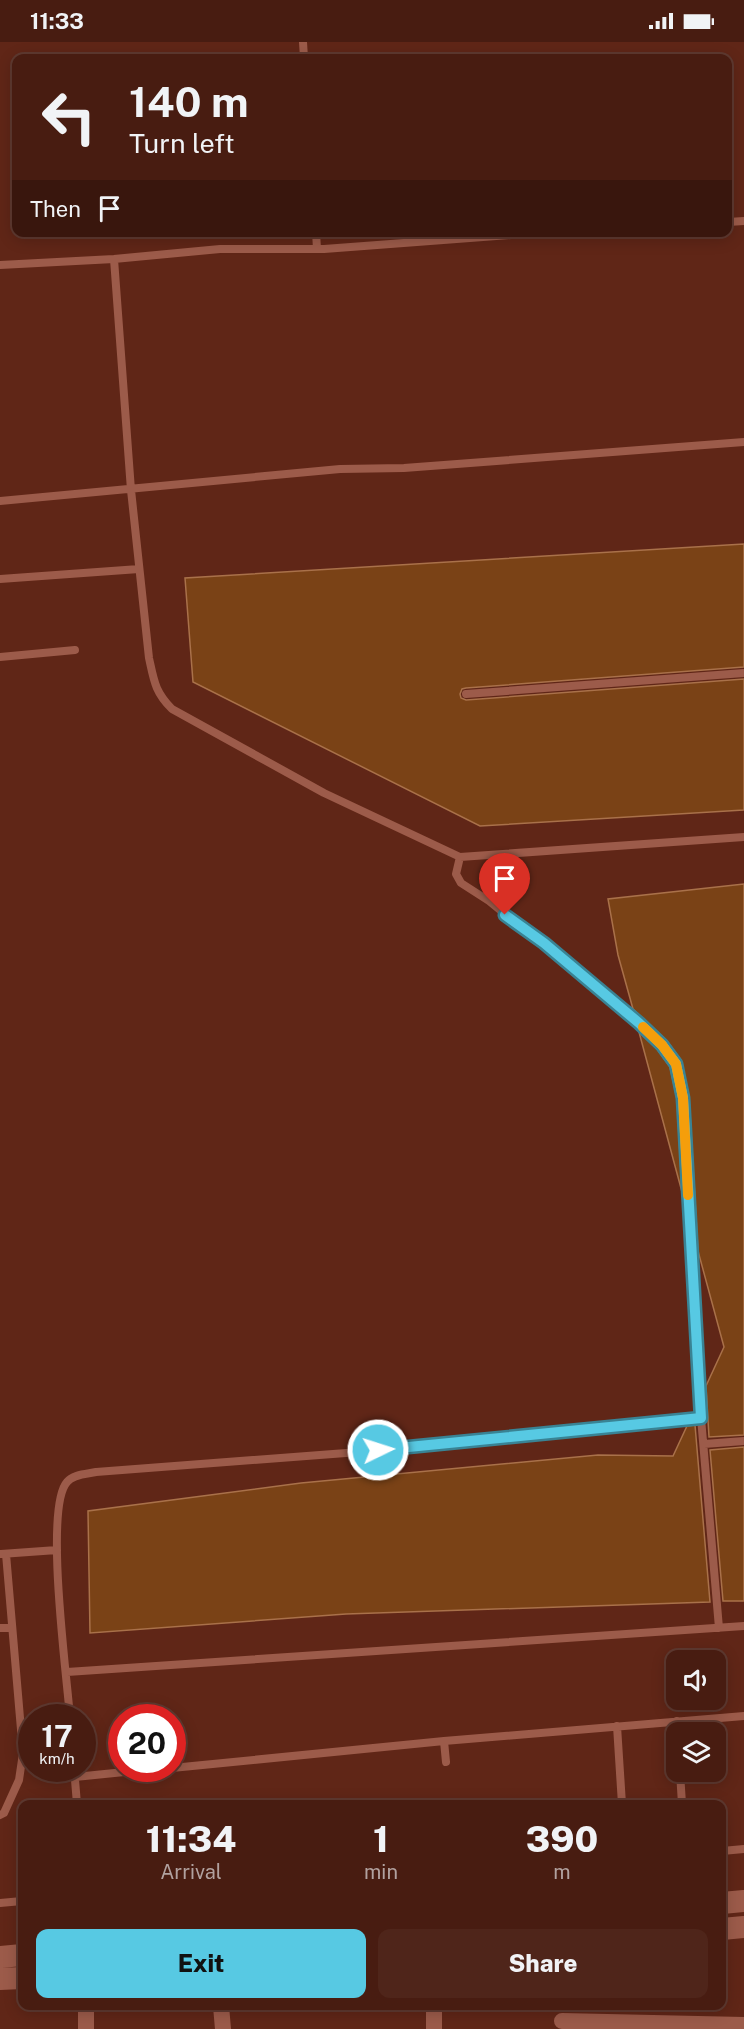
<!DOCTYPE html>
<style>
:root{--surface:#481c11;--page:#4f251a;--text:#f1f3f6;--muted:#b1a19f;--line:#603a31;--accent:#57c9e3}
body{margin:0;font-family:"Public Sans",sans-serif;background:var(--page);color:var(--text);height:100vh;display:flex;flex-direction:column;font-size:22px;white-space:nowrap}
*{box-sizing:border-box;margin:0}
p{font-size:20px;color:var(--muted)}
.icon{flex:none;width:33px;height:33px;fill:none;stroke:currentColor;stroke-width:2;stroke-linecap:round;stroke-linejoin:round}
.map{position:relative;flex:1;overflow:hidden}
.side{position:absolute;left:18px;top:1758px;width:708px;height:210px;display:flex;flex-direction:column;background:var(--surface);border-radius:12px;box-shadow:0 3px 15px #0003,0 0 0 2px var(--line)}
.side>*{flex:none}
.guide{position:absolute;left:12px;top:12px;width:720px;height:183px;border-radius:12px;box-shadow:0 3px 15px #0003,0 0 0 2px var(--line);background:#481c11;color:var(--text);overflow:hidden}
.tools{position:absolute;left:666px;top:1608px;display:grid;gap:12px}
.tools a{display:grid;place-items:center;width:60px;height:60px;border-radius:12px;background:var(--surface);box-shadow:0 3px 15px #0003,0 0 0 2px var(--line);font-size:30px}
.speed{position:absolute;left:18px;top:1662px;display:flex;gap:12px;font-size:30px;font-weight:700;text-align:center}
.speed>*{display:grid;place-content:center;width:78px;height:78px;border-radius:50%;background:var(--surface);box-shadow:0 3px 15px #0003,0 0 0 2px var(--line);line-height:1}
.speed small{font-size:15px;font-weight:400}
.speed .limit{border:9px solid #d22;background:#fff;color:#111}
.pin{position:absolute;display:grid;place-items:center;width:51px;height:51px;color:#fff;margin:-62px -26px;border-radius:50% 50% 50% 0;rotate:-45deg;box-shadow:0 0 6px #0007}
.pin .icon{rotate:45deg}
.me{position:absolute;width:66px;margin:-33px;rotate:86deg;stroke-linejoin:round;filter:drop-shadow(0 0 4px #0008)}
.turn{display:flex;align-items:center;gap:21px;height:126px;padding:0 18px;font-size:27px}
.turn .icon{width:78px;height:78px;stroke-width:2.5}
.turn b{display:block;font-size:42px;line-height:51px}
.then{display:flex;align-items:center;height:57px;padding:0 18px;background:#0003;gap:12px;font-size:22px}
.eta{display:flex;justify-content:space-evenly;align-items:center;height:102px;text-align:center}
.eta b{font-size:36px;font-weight:800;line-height:42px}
.cta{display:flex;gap:12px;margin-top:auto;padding:12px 18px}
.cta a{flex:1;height:69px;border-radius:12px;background:var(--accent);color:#111;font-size:24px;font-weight:800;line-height:69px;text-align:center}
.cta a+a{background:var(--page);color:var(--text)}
.status{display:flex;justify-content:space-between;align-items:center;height:42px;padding:0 30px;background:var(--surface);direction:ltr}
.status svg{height:16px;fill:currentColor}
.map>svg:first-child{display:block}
.building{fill:#7a4216;stroke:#a9714a;stroke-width:1.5}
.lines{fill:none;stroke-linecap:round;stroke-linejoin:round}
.service{stroke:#9c5b4a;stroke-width:8}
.minor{stroke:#9c5b4a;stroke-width:16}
.secondary{stroke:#9c5b4a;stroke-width:22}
.route-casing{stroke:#398394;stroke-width:15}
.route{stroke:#57c9e3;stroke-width:10}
.slow{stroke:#f59e0b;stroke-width:10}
</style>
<div class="status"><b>11:33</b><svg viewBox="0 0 49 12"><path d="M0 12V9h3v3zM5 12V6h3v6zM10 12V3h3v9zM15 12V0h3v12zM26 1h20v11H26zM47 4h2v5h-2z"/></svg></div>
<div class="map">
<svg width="744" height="1987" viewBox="0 0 744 1987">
<rect width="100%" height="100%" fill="#602617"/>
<path class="building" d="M 744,502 L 744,625 L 466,646 L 462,647 L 460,652 L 461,656 L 466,658 L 744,637 L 744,768 L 480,784 L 193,640 L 185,536 Z
M 744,842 L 744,1393 L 709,1395 L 706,1344 L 724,1305 L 698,1209 L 689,1055 L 681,1018 L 667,999 L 633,967 L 618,913 L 608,857 Z
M 639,990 L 657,1007 L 670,1025 L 677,1057 L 682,1150 Z
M 695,1383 L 710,1560 L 346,1572 L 90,1591 L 88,1469 L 301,1441 L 598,1413 L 673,1414 L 687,1384 Z
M 744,1405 L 744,1559 L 723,1559 L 710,1408 Z"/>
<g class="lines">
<path class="service" d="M 303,0 L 304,16
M 728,180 L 744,179
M 316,190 L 317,207
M 114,217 L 131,448 L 149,616 C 154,639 155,650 172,667 L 324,751 L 460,815 L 744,795
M 0,223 L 114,217 L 220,207 L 324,207 L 551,190
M 0,459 L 340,427 L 404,426 L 744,400
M 0,537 L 139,527
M 0,615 L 75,608
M 466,652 L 744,631
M 460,815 L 456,832 L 461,841 L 489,859 L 522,886 L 544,901 L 639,981 L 662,1003 L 676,1022 L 683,1056 L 701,1376 L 719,1586
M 704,1402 L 744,1399
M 1,1512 L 57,1508
M 0,1586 L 12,1586
M 67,1630 L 744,1584
M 70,1676 C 67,1634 44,1466 67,1440 C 73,1432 87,1432 96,1430 L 425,1405 L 701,1376
M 677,1679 L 678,1690
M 617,1684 L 622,1762
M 444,1699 L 446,1720
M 74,1726 L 77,1762
M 172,1726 L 444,1699 L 744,1674
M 680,1730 L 682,1762
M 75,1735 L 164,1726
M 0,1773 L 4,1771 L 19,1738 L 23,1711 L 6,1512
M 722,1809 L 744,1807
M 0,1861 L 22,1859"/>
<path class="minor" d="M 221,1964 L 223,1987
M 562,1979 L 744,1983
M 86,1987 L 86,1964
M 434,1987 L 434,1964"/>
<path class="secondary" d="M 722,1861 L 744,1859
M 722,1887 L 744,1885
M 0,1915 L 22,1913
M 0,1937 L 22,1936"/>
</g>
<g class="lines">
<defs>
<path id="route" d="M 378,1408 L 701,1376 L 683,1056 L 676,1022 L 662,1003 L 639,981 L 544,901 L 505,873"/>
</defs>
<use href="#route" class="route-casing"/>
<use href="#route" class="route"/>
<path class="slow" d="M 643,985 L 662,1003 L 676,1022 L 683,1056 L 688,1153"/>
</g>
</svg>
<div class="tools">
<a><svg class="icon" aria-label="sound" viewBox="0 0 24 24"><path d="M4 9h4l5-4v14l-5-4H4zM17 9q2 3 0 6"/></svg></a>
<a><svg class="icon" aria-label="layers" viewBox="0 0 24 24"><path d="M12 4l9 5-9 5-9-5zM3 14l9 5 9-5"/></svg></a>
</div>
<div class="speed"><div>17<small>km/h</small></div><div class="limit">20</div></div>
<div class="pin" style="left:505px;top:873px;background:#d93025"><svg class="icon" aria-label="arrive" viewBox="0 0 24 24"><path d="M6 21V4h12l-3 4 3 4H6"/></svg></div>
<svg class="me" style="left:378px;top:1408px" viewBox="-20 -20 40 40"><circle r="17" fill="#57c9e3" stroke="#fff" stroke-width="3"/><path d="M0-11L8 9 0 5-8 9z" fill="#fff"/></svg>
<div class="guide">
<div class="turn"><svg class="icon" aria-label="left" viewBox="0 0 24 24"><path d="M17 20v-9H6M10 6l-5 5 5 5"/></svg><div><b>140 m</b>Turn left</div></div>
<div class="then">Then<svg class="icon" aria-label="arrive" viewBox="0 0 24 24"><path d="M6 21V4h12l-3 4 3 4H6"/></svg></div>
</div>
<section class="side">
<div class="eta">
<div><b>11:34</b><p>Arrival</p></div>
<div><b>1</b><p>min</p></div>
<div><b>390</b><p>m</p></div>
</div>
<div class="cta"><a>Exit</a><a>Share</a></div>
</section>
</div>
